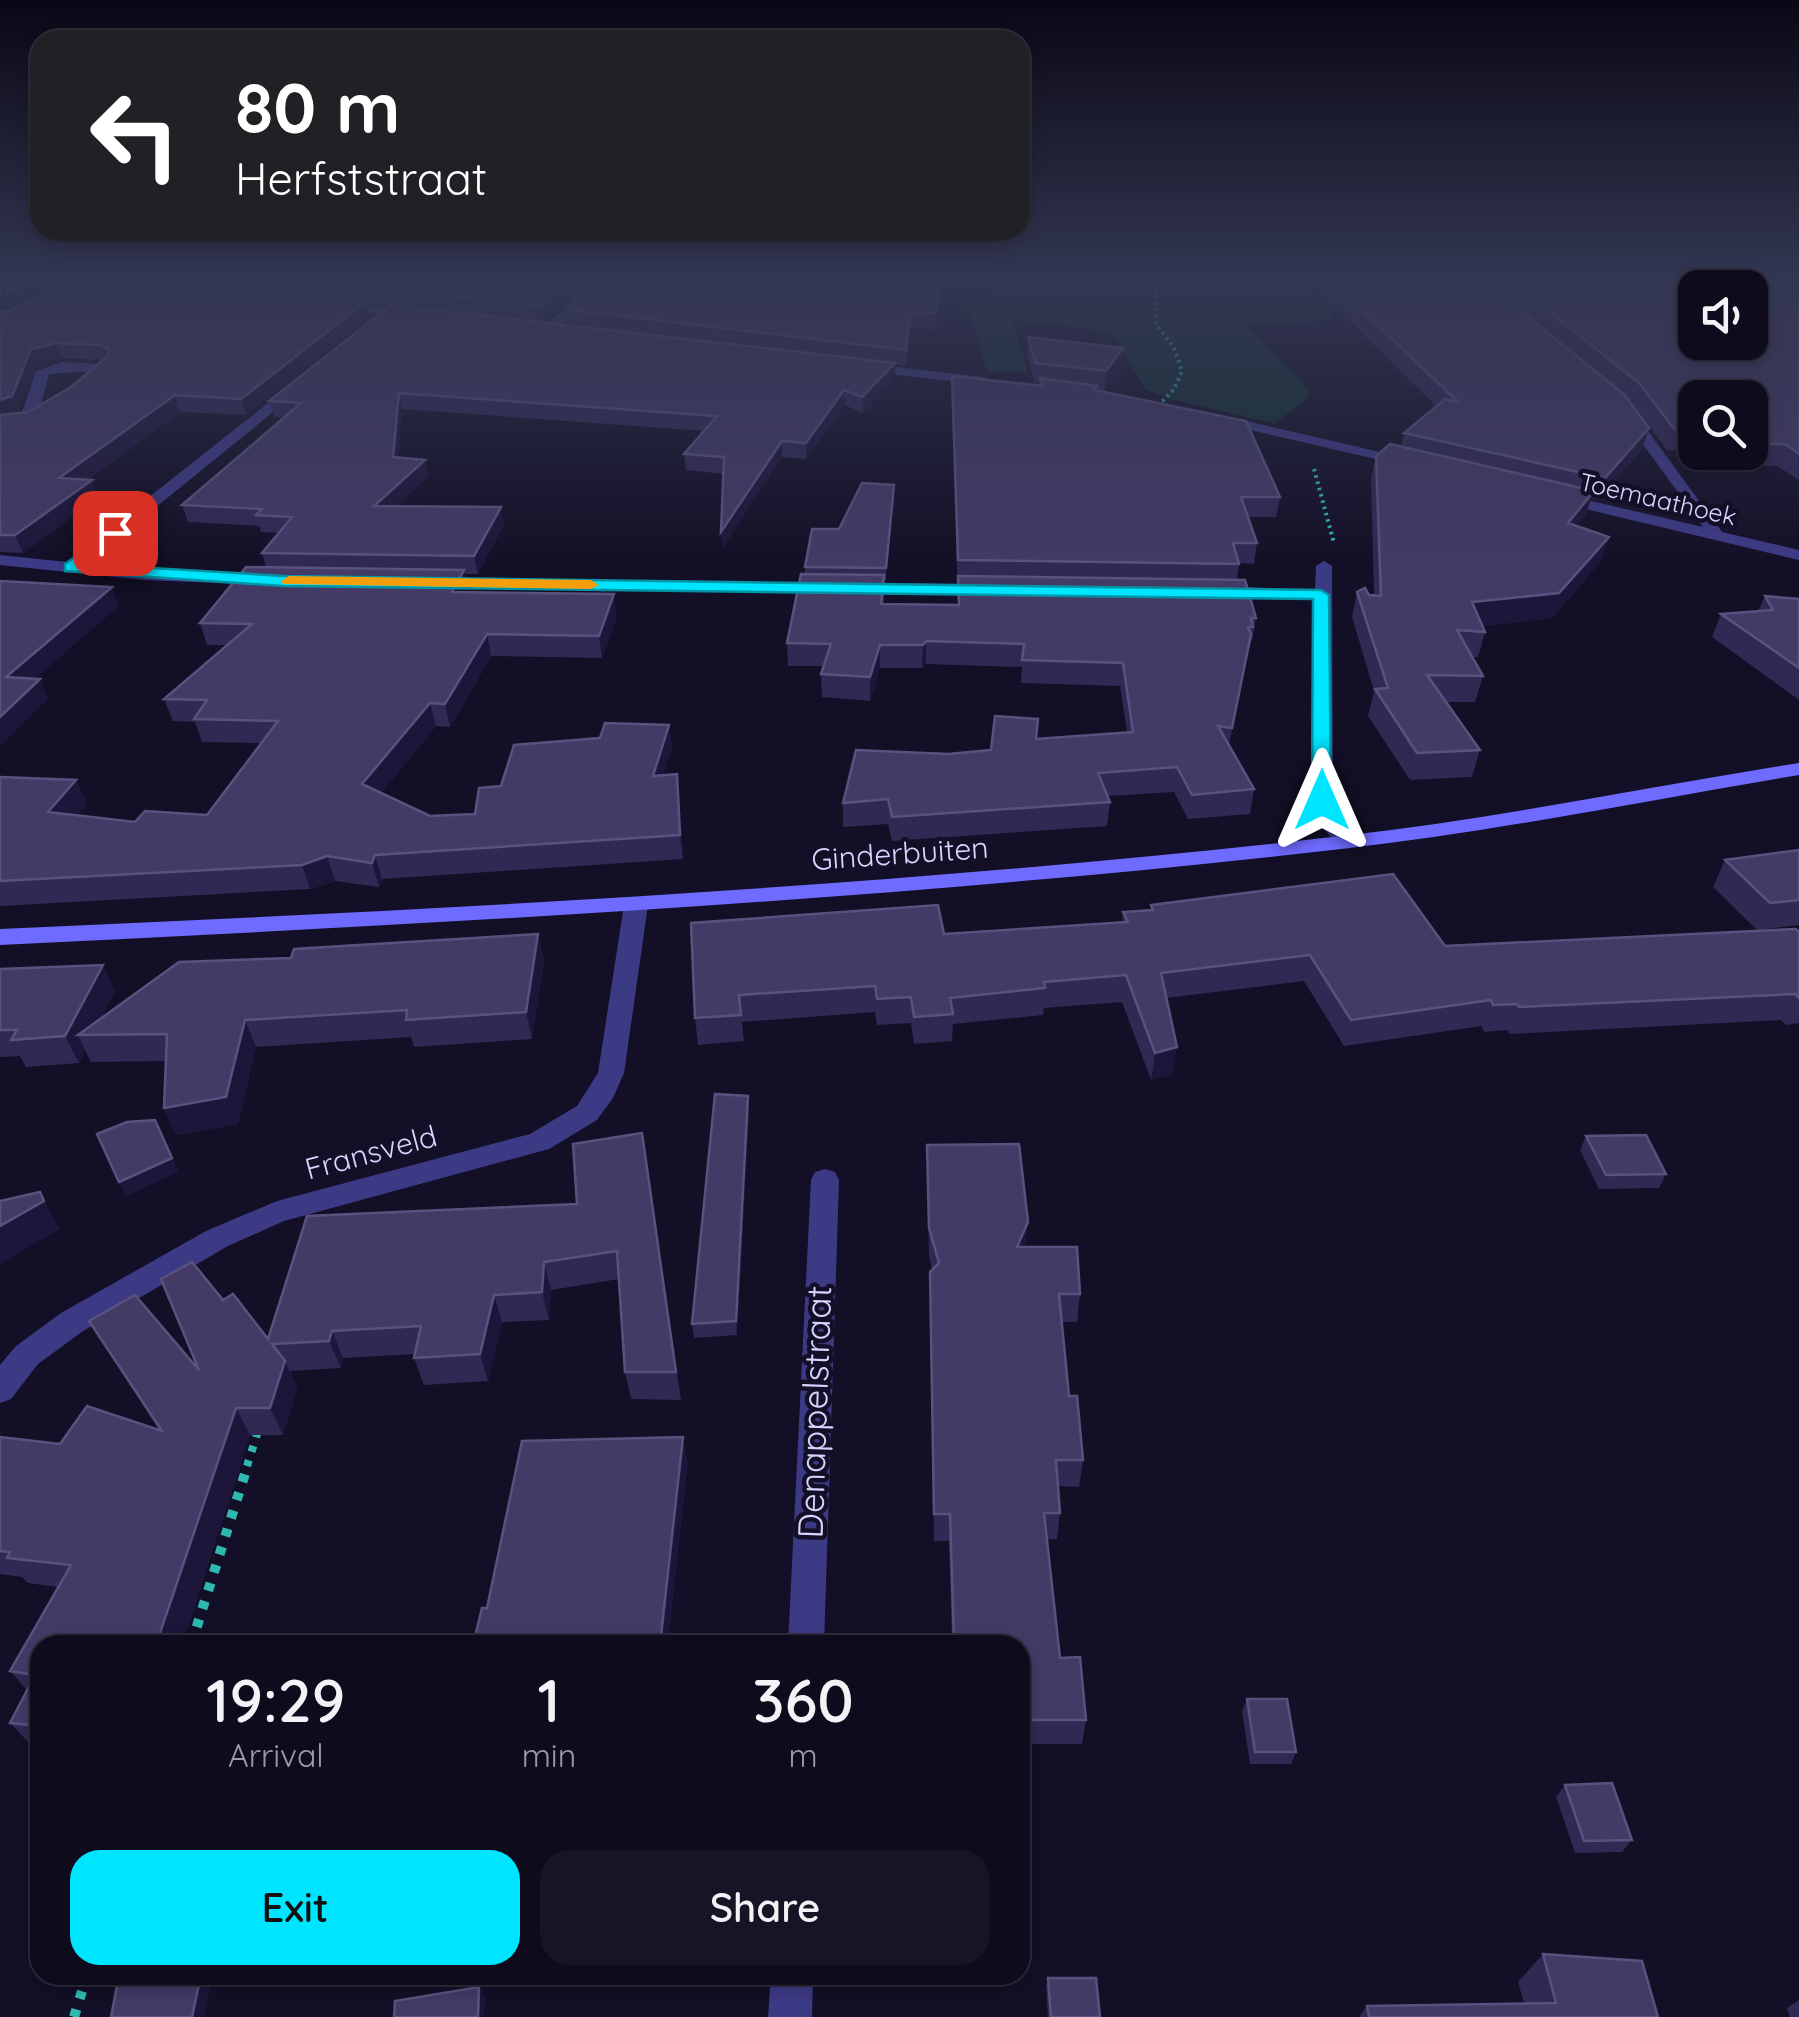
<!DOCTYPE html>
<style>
:root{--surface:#0e0b1c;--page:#171425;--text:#f1f3f6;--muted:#9b9ba3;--line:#2e2b3b;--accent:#00e5ff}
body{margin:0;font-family:Quicksand,sans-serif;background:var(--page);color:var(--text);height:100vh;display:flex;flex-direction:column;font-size:38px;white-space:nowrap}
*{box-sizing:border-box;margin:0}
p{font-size:32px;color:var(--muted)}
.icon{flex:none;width:55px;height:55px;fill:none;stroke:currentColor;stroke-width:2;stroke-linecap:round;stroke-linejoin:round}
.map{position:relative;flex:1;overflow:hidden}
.side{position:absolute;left:30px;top:1635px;width:1000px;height:350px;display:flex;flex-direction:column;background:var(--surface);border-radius:30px;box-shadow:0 5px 15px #0003,0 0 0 2px var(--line)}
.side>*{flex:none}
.hud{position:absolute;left:30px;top:30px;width:1000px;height:210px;border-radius:30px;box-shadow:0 5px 15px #0003,0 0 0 2px var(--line);background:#202124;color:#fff;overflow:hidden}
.controls{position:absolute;left:1678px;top:270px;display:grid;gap:20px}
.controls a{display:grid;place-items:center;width:90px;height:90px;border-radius:20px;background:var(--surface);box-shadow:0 5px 15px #0003,0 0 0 2px var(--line);font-size:50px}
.pin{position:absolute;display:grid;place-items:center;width:85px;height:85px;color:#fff;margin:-42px;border-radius:20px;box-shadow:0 5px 15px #0006}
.me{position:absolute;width:110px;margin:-55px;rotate:0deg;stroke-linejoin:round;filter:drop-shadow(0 0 8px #0008)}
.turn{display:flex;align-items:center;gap:35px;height:210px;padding:0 40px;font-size:45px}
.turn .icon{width:130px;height:130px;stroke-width:2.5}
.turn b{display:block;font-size:70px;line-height:85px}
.eta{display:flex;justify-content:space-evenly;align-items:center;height:170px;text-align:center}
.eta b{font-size:60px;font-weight:600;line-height:70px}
.button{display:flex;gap:20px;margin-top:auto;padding:20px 40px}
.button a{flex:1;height:115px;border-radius:30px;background:var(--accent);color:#111;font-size:40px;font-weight:600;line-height:115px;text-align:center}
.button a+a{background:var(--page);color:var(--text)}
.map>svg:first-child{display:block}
.green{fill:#12302f}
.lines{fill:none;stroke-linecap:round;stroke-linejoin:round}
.path-far2{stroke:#2fb8b0;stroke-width:4;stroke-dasharray:2.5 4;stroke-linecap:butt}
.path-far1{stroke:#2fb8b0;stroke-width:8;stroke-dasharray:6 9;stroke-linecap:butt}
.path{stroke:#2fb8b0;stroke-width:10;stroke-dasharray:8 11;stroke-linecap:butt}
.street{fill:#3d3a85;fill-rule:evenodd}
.secondary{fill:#6f6bff;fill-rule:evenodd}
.wall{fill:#312854;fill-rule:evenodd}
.shaded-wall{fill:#1d163a}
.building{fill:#433a66;stroke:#5a527e;stroke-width:2.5;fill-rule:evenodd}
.route{fill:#00e5ff;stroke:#0095a6;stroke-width:2.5}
.slow{fill:#f59e0b}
.labels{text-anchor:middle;stroke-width:9;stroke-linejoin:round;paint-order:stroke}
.far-street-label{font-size:25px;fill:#d9d4ff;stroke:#130f26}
.street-label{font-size:30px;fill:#d9d4ff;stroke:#130f26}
.near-street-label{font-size:35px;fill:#d9d4ff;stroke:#130f26}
</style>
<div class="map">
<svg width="1799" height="2017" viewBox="0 0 1799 2017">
<rect width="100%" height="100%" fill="#130f26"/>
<path class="green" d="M 986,280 L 1309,280 L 1315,297 L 1335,319 L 1247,326 L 1309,390 L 1307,398 L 1275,424 L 1170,399 L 1145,389 L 1112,332 L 1013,320 L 1028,373 L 987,371 L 966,304 L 993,301 Z"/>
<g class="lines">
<path class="path-far2" d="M 0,293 L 55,280
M 1158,406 L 1174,389 L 1182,371 L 1174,348 L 1156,324 L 1155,292 L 1165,280
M 1314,469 L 1334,543"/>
<path class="path-far1" d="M 247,1466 L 258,1431"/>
<path class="path" d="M 191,1645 L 248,1464
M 74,2017 L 87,1975"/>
<path class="street" d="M 583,280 L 595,280 C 583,300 568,333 542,333 L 542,327 L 565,310 Z
M 160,285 L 239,290 L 245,294 L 239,298 L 156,290 Z
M 334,301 L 413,310 L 419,314 L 413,318 L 330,308 Z
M 62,362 L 105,364 L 112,368 L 87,387 L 80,383 L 93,371 L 49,374 L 36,422 L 24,425 L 21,415 L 36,371 Z
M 860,363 L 984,377 L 991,381 L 984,385 L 855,370 L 853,367 Z
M 292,384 L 304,387 L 86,564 L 266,576 L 275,581 L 272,585 L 144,580 L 0,565 L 0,555 L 67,562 Z
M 1621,408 L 1631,408 L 1722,532 L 1799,550 L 1799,560 L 1552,501 L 1552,495 L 1557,493 L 1703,527 L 1619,411 Z
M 1216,414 L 1406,458 L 1413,462 L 1406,466 L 1211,421 L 1209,418 Z
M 1324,561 L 1332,566 L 1333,800 L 1339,818 L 1359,842 L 1348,849 C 1328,842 1318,819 1311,800 L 1315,600 L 1216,596 L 1207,591 L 1216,586 L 1315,590 L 1316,566 Z
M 436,579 L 991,584 L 1000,589 L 991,594 L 430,588 L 427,584 Z
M 636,898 L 648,905 L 624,1073 L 613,1098 L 597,1120 L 549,1149 L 284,1221 L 226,1247 L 83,1331 L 38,1364 L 11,1399 L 0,1403 L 0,1365 L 16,1346 L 61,1313 L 206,1231 L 277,1201 L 530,1134 L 577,1106 L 598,1073 L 624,905 Z
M 825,1169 L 835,1172 L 839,1180 L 824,1645 L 788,1645 L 811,1180 L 815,1172 Z
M 771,1975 L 813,1975 L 812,2017 L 768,2017 Z"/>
<path class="secondary" d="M 1799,763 L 1799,775 C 1647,800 1494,832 1341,849 C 896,900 448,923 0,945 L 0,929 C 448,909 896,887 1341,836 C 1494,819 1647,787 1799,763 Z"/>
</g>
<path class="wall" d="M 222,280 L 578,280 L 562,307 L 543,322 L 684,339 L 568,324 L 565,309 L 942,280 L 936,329 L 910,328 L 906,366 L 895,365 L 895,379 L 863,413 L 845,405 L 806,459 L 782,457 L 722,549 L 724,474 L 686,470 L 684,454 L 704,431 L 402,409 L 398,457 L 429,476 L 396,506 L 504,524 L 478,574 L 465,574 L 468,592 L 617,616 L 602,658 L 491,656 L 450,727 L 436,726 L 381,793 L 430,816 L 475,814 L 501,786 L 600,738 L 669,725 L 672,748 L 663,775 L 677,774 L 683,859 L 382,879 L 379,887 L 335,881 L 310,889 L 0,906 L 0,777 L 76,780 L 87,804 L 77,815 L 135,822 L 207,815 L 261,743 L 202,742 L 195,722 L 173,721 L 164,699 L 227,645 L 207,645 L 200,623 L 266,567 L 262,553 L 279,533 L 261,532 L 259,526 L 188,522 L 182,505 L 284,417 L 274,417 L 269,401 L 390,306 L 366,303 L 370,317 L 246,415 L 180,412 L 87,480 L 92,480 L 98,498 L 23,553 L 0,552 L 0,311 L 209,291 L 224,286 ZM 62,358 L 103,360 L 71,387 L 28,412 L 18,413 L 37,364 Z
M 1308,280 L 1799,280 L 1799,480 L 1777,466 L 1701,464 L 1691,451 L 1667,450 L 1632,403 L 1626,398 L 1649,428 L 1642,449 L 1598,500 L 1591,498 L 1586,514 L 1577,526 L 1601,561 L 1552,618 L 1482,626 L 1485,632 L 1478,657 L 1472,657 L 1483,676 L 1475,702 L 1446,702 L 1480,750 L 1472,777 L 1410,780 L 1368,716 L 1374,691 L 1352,617 L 1357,592 L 1374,595 L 1371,479 L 1376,456 L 1401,447 L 1404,433 L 1436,406 ZM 1695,398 L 1750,398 L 1750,452 L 1695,452 Z
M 1028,337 L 1123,348 L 1121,367 L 1104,392 L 1280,497 L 1276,517 L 1248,517 L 1257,543 L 1254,564 L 1239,563 L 1237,580 L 1256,618 L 1252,641 L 1251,641 L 1249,650 L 1248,650 L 1229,745 L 1254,789 L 1250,814 L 1188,819 L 1174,792 L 1108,796 L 1110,802 L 1107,826 L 892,841 L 888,824 L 843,827 L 843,803 L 948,754 L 991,750 L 1036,739 L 1127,732 L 1120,686 L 1021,683 L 1022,667 L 926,664 L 922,668 L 880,668 L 870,701 L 822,697 L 821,674 L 823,666 L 788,666 L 787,643 L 805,574 L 805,567 L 839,529 L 894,496 L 886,580 L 884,580 L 884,604 L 958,605 L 952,376 L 1040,386 L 1040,383 L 1035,383 L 1027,356 Z
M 1765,596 L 1799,599 L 1799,700 L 1712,637 L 1721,614 L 1758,611 Z
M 1799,850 L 1799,925 L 1757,930 L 1713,887 L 1725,860 Z
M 1151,905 L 1445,946 L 1799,932 L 1799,1023 L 1786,1025 L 1781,1020 L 1509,1034 L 1508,1030 L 1484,1032 L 1482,1026 L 1344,1046 L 1304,981 L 1166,998 L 1173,1074 L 1151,1080 L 1122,1002 L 1044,1008 L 1043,1015 L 953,1024 L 952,1041 L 914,1044 L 911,1023 L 877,1025 L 875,1012 L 742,1022 L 744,1041 L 698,1045 L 695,1018 L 691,923 L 944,934 L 1122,922 L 1123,912 L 1151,910 Z
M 538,934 L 544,960 L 532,1039 L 414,1047 L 411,1037 L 256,1047 L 238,1124 L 176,1135 L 164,1108 L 166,1061 L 91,1062 L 85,1050 L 79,1063 L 26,1067 L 20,1056 L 0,1057 L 0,969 L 115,991 L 101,1018 L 291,958 Z
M 748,1096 L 749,1110 L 737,1335 L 694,1338 L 692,1324 Z
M 642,1133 L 681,1400 L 631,1399 L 625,1372 L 619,1279 L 551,1290 L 549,1320 L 502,1322 L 488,1381 L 424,1385 L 414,1358 L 415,1354 L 343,1358 L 341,1368 L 290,1371 L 297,1388 L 283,1435 L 250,1435 L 182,1645 L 40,1645 L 40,1747 L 33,1747 L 10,1723 L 27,1690 L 10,1671 L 58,1587 L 28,1583 L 22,1577 L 0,1574 L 0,1437 L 60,1444 L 159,1430 L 89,1321 L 199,1370 L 223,1300 L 268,1339 L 577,1204 Z
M 1586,1136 L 1666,1174 L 1659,1188 L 1599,1189 L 1580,1150 Z
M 927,1145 L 1025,1247 L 1080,1294 L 1077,1322 L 1062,1322 L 1069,1396 L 1083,1460 L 1079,1487 L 1058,1486 L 1060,1513 L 1057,1539 L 1047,1539 L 1060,1658 L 1086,1720 L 1082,1744 L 1020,1744 L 1020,1645 L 952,1641 L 949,1541 L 934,1541 L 930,1299 L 930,1272 L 932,1270 L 929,1256 Z
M 1247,1699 L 1296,1752 L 1291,1764 L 1250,1764 L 1242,1711 Z
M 1565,1785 L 1632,1840 L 1622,1852 L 1575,1853 L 1556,1797 Z
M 1543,1954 L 1658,2017 L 1359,2017 L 1367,2006 L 1524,2003 L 1518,1982 Z
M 1048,1978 L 1100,2017 L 1048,2017 L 1046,1987 Z
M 1799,2000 L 1799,2017 L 1790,2017 L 1787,2008 Z"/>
<path class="shaded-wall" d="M 567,280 L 578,280 L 562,307 L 543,322 L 541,306 Z
M 942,280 L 941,290 L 936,329 L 936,313 Z
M 366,302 L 370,317 L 246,415 L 241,399 Z
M 910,312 L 910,328 L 906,366 L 906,350 Z
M 57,343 L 62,358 L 37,364 L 18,413 L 0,419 L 0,400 L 31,349 Z
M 1123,348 L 1121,367 L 1104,392 L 1106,371 Z
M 895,363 L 895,379 L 863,413 L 862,397 Z
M 844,390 L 845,405 L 806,459 L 806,443 Z
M 399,393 L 402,409 L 397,473 L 393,457 Z
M 175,395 L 180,412 L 66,495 L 59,478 Z
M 1649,428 L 1642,449 L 1598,500 L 1605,478 Z
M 782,441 L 782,457 L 722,549 L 721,532 Z
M 425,460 L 429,476 L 378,523 L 374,506 Z
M 92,480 L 98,498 L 23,553 L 15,535 Z
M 894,485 L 894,496 L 886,580 L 886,568 Z
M 1594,491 L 1586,514 L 1561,547 L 1568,523 Z
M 501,507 L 504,524 L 478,574 L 474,556 Z
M 1609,537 L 1601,561 L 1552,618 L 1465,628 L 1472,602 Z
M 464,570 L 469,591 L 457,614 L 452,592 Z
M 112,587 L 119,606 L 14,697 L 6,677 Z
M 614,594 L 617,616 L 602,658 L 599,636 Z
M 487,634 L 491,656 L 450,727 L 445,704 Z
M 926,641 L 926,664 L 922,668 L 923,645 Z
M 880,645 L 880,668 L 870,701 L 870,677 Z
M 40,679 L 48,699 L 0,746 L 0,717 Z
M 430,703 L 436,726 L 369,808 L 362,784 Z
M 669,725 L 672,748 L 656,800 L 653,776 Z
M 677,774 L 680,798 L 683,859 L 680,835 Z
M 76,780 L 87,804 L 59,836 L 48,812 Z
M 375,855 L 382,879 L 379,887 L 372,863 Z
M 327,856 L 335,881 L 310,889 L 302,865 Z
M 538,934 L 544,960 L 532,1039 L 526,1012 Z
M 103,965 L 115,991 L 93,1035 L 78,1035 L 85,1050 L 79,1063 L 65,1036 Z
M 245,1020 L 256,1047 L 238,1124 L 176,1135 L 164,1108 Z
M 1177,1047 L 1173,1074 L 1151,1080 L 1155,1053 Z
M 748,1096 L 749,1110 L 737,1335 L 736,1321 Z
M 155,1120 L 179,1172 L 126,1196 L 119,1182 Z
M 40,1192 L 60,1229 L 0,1264 L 0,1226 Z
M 1028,1222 L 1025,1249 L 1017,1247 Z
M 544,1262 L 551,1290 L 549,1320 L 542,1292 Z
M 494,1295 L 502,1322 L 488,1381 L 480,1354 Z
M 332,1331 L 343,1358 L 341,1368 L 329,1341 Z
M 285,1361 L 297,1388 L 283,1435 L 270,1408 Z
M 236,1408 L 250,1435 L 182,1645 L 162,1645 L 158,1639 Z
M 683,1437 L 688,1464 L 668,1645 L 660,1645 Z
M 201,1975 L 213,1975 L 204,2017 L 192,2017 Z
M 479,1987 L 485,1997 L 484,2017 L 478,2017 Z"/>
<path class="building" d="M 75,280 L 99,280 L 209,291 L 209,285 L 366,302 L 241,399 L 175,395 L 59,478 L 92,480 L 15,535 L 0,535 L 0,415 L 28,412 L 71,387 L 109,355 L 109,349 L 100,345 L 57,343 L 31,349 L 12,396 L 0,400 L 0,311 L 9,311 Z
M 294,280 L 567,280 L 560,292 L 541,306 Z
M 588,280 L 941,280 L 936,313 L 910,312 L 906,350 L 565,309 L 575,301 Z
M 1330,280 L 1482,280 L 1624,394 L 1649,428 L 1605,478 L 1404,433 L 1445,399 L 1458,402 Z
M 1509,280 L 1799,280 L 1799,454 L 1785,444 L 1750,444 L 1750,398 L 1695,398 L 1695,430 L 1674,429 L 1639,383 ZM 1695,288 L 1750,288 L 1750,342 L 1695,342 Z
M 391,305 L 895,363 L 862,397 L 844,390 L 806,443 L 782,441 L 721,532 L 724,457 L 684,454 L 717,416 L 399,393 L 393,457 L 425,460 L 374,506 L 501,507 L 474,556 L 262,553 L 292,517 L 256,515 L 262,509 L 182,505 L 301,403 L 269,401 Z
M 1028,337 L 1123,348 L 1106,371 L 1036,363 Z
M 952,376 L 1043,386 L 1040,378 L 1097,386 L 1094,390 L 1246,421 L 1280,497 L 1241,497 L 1257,543 L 1233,543 L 1239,564 L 958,560 Z
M 1390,444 L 1594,491 L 1568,523 L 1609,537 L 1559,593 L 1472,602 L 1485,632 L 1457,630 L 1483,676 L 1427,675 L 1480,750 L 1417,753 L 1375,689 L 1388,688 L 1357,592 L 1365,588 L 1369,595 L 1381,596 L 1376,456 Z
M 862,483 L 894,485 L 886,568 L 805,567 L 812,529 L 839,529 Z
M 246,567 L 464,570 L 452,592 L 614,594 L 599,636 L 487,634 L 445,704 L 430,703 L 362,784 L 430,816 L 475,814 L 479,788 L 501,786 L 514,745 L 600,738 L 605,723 L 669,725 L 653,776 L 677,774 L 680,835 L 375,855 L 372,863 L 327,856 L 302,865 L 0,881 L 0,777 L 76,780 L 48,812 L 135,822 L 145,811 L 207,815 L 278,721 L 194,719 L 207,700 L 164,699 L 252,624 L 200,623 Z
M 801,574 L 884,575 L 881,604 L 959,605 L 958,576 L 1245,580 L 1256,618 L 1251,618 L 1253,627 L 1248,627 L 1251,634 L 1232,728 L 1218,726 L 1254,789 L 1192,795 L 1177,767 L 1098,773 L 1110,802 L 892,817 L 888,799 L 843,803 L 856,750 L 948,754 L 991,750 L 995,716 L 1038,719 L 1036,739 L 1133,732 L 1123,663 L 1022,660 L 1024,644 L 926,641 L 923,645 L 880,645 L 870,677 L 821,674 L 831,644 L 787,643 Z
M 0,581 L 112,587 L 6,677 L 40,679 L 0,717 Z
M 1765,596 L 1799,599 L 1799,668 L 1721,614 L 1773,610 Z
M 1799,850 L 1799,900 L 1770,903 L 1725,860 Z
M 1393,874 L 1445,946 L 1796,929 L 1799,932 L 1799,998 L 1795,994 L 1519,1007 L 1517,1004 L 1493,1005 L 1491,1000 L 1351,1020 L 1310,955 L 1161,973 L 1177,1047 L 1155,1053 L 1126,975 L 1044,982 L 1045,988 L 950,998 L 953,1014 L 914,1017 L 911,997 L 877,999 L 875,986 L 739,995 L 741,1015 L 695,1018 L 691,923 L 938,905 L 944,934 L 1128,922 L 1123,912 L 1153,910 L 1151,905 Z
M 538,934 L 526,1012 L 406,1020 L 407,1010 L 245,1020 L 226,1097 L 164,1108 L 167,1034 L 78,1035 L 179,962 L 291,958 L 294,949 Z
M 103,965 L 65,1036 L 11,1040 L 17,1030 L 0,1030 L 0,969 Z
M 715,1094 L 748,1096 L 736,1321 L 692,1324 Z
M 155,1120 L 172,1158 L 119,1182 L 97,1134 L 127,1122 Z
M 642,1133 L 676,1372 L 625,1372 L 617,1251 L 544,1262 L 542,1292 L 494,1295 L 480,1354 L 414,1358 L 421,1326 L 332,1331 L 329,1341 L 272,1344 L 285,1361 L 270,1408 L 236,1408 L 158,1639 L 151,1639 L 149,1645 L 40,1645 L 40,1726 L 10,1723 L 35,1675 L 10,1671 L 71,1565 L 7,1558 L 10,1552 L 0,1551 L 0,1437 L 60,1444 L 87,1406 L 162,1431 L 89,1321 L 135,1295 L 199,1370 L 161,1279 L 192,1262 L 223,1300 L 233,1294 L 268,1339 L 307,1216 L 577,1204 L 573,1144 Z
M 1646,1135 L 1666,1174 L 1606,1175 L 1586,1136 Z
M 1019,1144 L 1028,1222 L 1017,1247 L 1077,1247 L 1080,1294 L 1059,1294 L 1069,1396 L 1077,1396 L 1083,1460 L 1056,1460 L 1060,1513 L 1044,1513 L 1060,1658 L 1080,1657 L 1086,1720 L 1020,1720 L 1020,1645 L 939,1645 L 938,1641 L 954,1641 L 950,1514 L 934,1514 L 930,1272 L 939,1263 L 929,1228 L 927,1145 Z
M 40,1192 L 44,1201 L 0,1226 L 0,1201 Z
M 683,1437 L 660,1645 L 473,1645 L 482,1608 L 487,1608 L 522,1441 Z
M 1247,1699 L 1287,1699 L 1296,1752 L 1255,1752 Z
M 1612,1783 L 1632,1840 L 1584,1841 L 1565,1785 Z
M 1543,1954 L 1642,1961 L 1658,2017 L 1369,2017 L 1367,2006 L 1556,2003 Z
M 119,1975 L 201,1975 L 192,2017 L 111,2017 Z
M 1048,1978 L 1096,1978 L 1100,2017 L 1051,2017 Z
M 479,1987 L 478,2017 L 394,2017 L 395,2001 Z"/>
<linearGradient id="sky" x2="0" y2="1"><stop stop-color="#0a0815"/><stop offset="0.5" stop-color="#333752"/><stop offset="1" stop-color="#333752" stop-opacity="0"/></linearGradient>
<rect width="1799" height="563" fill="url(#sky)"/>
<path class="route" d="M 115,529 L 120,530 L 120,536 L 85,564 L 283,576 L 1321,590 L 1329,595 L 1331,800 L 1322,806 L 1312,800 L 1313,599 L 283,586 L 65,571 L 65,564 Z"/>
<path class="slow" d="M 289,576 L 591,580 L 599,585 L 591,589 L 283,584 L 281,581 Z"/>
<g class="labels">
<g class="far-street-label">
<text transform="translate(1658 499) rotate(13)" y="9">Toemaathoek</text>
</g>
<g class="street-label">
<text transform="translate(900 854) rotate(-4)" y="10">Ginderbuiten</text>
<text transform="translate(371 1153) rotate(-15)" y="10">Fransveld</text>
</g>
<g class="near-street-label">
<text transform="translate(815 1412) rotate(-88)" y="12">Denappelstraat</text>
</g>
</g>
</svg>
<div class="controls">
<a><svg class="icon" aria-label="sound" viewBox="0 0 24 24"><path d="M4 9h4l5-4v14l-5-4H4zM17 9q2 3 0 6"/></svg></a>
<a><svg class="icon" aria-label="search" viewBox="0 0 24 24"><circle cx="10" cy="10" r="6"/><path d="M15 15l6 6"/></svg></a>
</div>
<div class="pin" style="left:115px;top:533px;background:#d93025"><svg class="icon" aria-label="arrive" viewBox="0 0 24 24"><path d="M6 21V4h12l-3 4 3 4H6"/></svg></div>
<svg class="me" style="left:1322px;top:800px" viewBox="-20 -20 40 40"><path d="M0-17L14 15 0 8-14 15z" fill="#00e5ff" stroke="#fff" stroke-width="4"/></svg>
<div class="hud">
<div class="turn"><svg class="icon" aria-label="left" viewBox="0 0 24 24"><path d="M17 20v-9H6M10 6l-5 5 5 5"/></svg><div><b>80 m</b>Herfststraat</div></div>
</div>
<section class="side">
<div class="eta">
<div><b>19:29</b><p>Arrival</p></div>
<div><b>1</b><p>min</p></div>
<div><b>360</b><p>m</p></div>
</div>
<div class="button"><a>Exit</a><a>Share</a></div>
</section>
</div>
